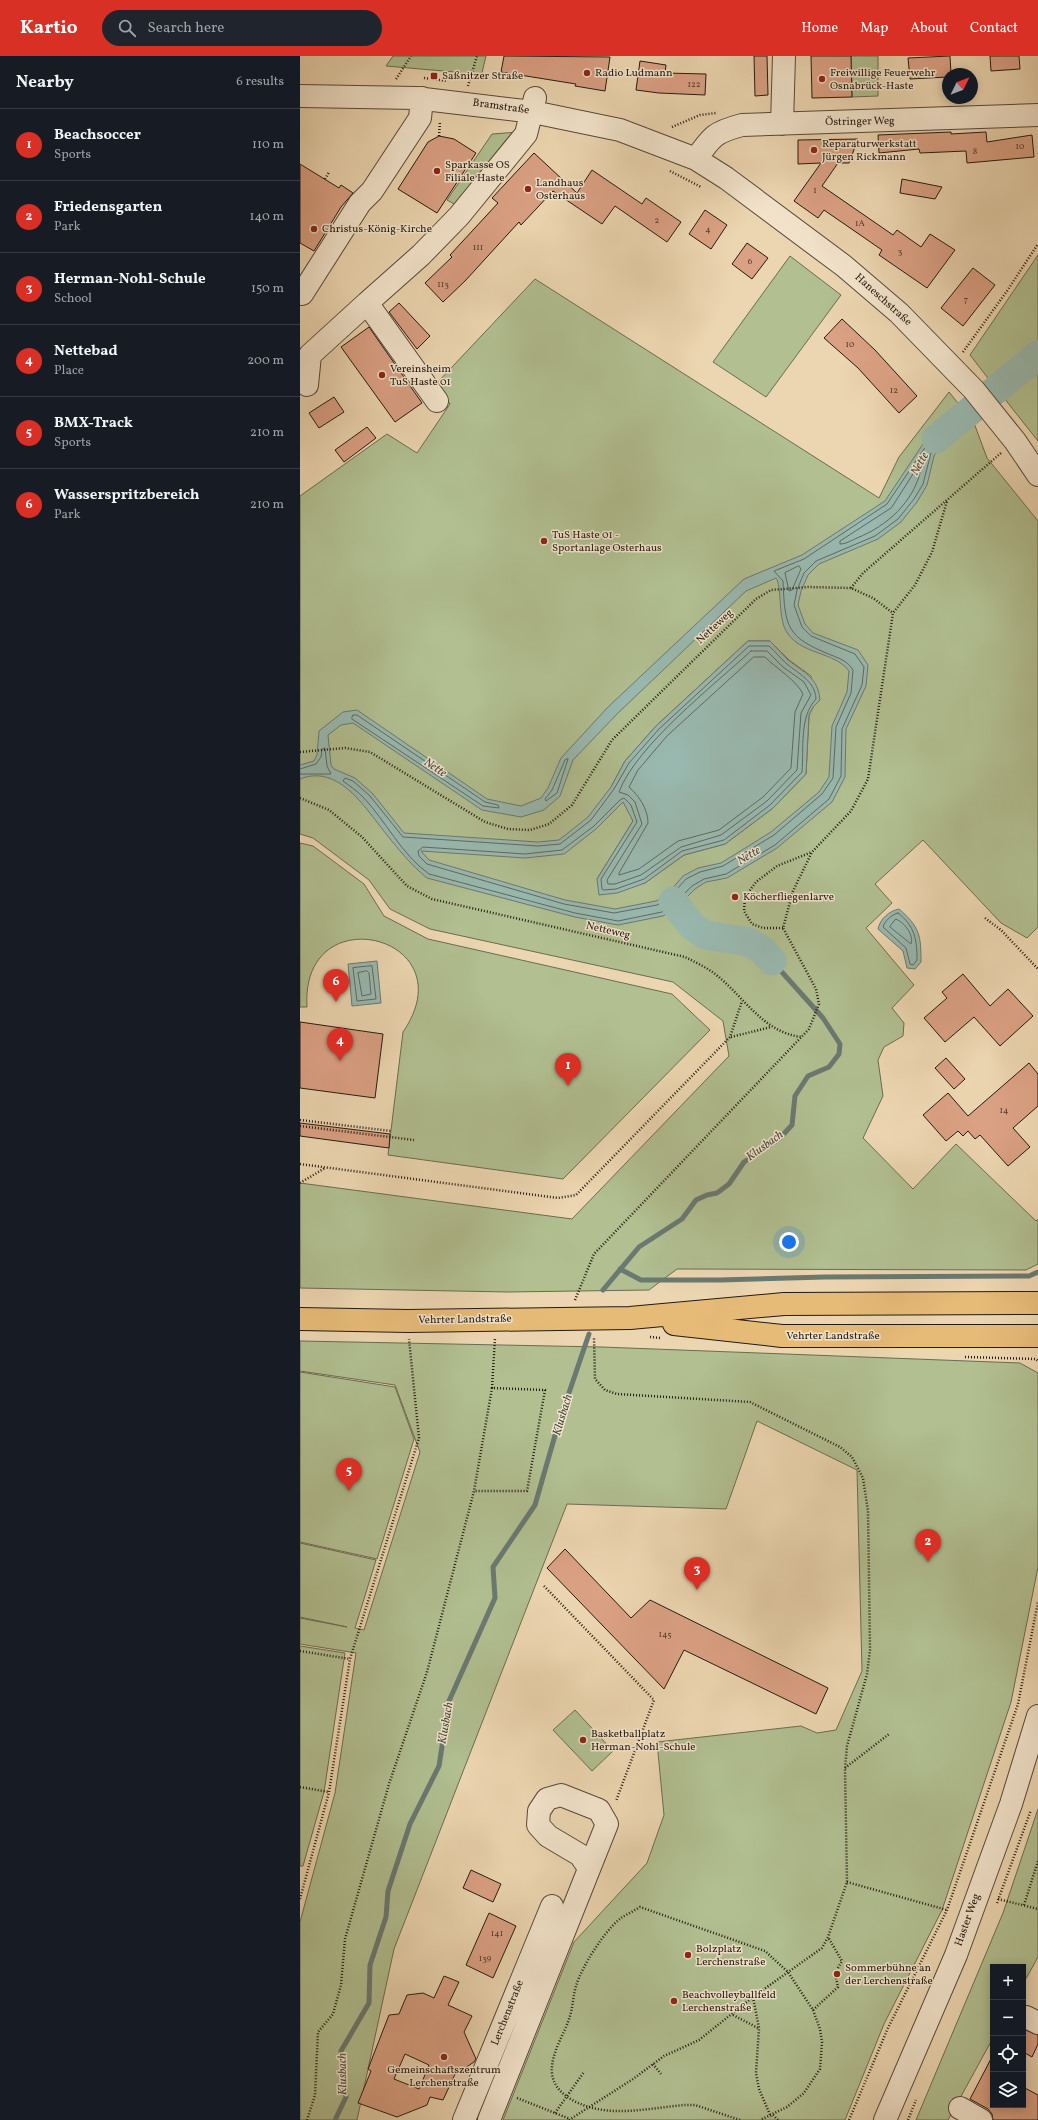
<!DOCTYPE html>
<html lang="en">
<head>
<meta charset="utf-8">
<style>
  :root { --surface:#171b24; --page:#20242c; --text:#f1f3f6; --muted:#9ea1a6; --line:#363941; --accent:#d93025 }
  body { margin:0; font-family:Vollkorn,serif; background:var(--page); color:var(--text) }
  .controls { position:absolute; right:12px; bottom:12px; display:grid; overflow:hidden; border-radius:0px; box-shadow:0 2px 10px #0003 }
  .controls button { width:36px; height:36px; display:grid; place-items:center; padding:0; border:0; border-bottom:1px solid var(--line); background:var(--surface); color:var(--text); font:20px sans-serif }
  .compass { position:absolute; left:642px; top:12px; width:36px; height:36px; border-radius:50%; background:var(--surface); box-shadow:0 2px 10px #0003; rotate:47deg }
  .you { position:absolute; left:489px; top:1186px; width:14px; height:14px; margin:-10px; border:3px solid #fff; border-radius:50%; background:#1a73e8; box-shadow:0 0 0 6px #1a73e833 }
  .badge { display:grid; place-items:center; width:26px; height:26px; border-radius:50%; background:var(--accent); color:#fff; font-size:13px; font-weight:700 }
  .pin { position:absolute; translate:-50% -33px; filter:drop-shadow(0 1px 2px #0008) }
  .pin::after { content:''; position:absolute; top:21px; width:14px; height:12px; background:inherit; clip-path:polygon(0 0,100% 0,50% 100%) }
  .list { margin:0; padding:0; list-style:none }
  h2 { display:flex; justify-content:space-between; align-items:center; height:52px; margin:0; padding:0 16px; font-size:17px }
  h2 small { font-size:13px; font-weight:400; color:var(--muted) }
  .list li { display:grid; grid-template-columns:26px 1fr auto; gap:12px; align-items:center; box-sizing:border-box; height:72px; padding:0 16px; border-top:1px solid var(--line) }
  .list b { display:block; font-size:15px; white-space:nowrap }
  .list p { margin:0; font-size:13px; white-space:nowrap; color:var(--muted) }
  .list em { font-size:13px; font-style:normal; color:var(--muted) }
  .icon { flex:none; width:22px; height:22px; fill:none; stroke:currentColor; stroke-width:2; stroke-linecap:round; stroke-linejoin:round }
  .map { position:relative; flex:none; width:738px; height:2064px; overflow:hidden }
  header { display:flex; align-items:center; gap:24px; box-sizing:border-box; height:56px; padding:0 20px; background:var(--accent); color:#fff }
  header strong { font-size:19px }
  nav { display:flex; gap:22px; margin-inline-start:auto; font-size:14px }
  .search { width:280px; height:36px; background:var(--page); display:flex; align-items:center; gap:10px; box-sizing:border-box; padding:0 14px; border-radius:22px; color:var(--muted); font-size:15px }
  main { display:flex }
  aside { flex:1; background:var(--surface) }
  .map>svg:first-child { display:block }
  .green { fill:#b1bf91; stroke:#6a6c52; fill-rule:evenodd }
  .water { fill:#99b9b0; stroke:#6a7971; fill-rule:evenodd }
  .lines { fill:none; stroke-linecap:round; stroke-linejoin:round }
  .shore { stroke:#5e6a61; stroke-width:1 }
  .stream { stroke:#6a7971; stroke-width:5 }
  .river { stroke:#99b9b0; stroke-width:29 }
  .building { fill:#dba184; stroke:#241a12; fill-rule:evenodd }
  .minor-casing { stroke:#56493a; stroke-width:24 }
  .major-casing { stroke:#241a12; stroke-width:24 }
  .path { stroke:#241a12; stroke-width:2.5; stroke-dasharray:1 2; stroke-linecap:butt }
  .minor { stroke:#f3e4cc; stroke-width:22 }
  .major { stroke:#e6bb78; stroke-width:22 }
  .poi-dot { fill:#8f2418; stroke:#f3e4cc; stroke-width:1.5 }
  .labels { text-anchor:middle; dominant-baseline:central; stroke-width:3; stroke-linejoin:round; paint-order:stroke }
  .number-label { font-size:9px; fill:#523c2e }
  .poi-label { font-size:11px; fill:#241a12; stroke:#f3e4cc; text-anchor:start }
  .street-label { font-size:11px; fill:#241a12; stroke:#f3e4cc }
  .water-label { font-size:12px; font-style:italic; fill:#474a41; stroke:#f3e4cc }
</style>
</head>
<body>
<header>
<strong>Kartio</strong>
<div class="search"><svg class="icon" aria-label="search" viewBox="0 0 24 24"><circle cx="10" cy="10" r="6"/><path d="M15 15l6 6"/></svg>Search here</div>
<nav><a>Home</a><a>Map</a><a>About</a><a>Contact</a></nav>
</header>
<main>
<aside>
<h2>Nearby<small>6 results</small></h2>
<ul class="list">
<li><span class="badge">1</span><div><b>Beachsoccer</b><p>Sports</p></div><em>110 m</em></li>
<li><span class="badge">2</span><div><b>Friedensgarten</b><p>Park</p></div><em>140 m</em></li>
<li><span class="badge">3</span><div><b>Herman-Nohl-Schule</b><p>School</p></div><em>150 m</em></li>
<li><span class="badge">4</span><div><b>Nettebad</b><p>Place</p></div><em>200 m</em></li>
<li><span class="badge">5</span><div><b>BMX-Track</b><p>Sports</p></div><em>210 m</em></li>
<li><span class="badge">6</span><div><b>Wasserspritzbereich</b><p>Park</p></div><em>210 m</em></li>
</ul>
</aside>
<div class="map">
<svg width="738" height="2064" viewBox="0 0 738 2064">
  <rect width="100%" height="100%" fill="#ecd6b1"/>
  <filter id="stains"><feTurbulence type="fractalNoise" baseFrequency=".005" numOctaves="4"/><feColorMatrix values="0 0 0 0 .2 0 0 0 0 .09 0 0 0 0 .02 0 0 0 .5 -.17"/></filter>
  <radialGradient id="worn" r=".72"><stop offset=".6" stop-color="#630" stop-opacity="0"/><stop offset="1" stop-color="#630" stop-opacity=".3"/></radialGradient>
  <!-- green -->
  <path class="green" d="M93,0H186L181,21L155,16L86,10Z
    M551,0H578V40L552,41Z
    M219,76L156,149L147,144L192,78Z
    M738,199V290L691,326L670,299Z
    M490,200L541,239L466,341L413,306Z
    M235,223L579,442L599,401L649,336L674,367L687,402L738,465V871L727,882L701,867L623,784L575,828L592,847L566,872L614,929L592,952L604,967L603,980L584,991L578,1004L583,1040L563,1082L613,1133L656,1088L736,1165L738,1163V1208L726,1214L377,1213L349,1234L208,1236L0,1232V1127L272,1163L429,1000L423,965L373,926L130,873L90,853L69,824L13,782L0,778V440L87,378L117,397L150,348L136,328ZM448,585H470L489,604L511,620L513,651L509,659L506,718L473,752L425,788L384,799L345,827L297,823L333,765L327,751L311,731L325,705L356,670Z
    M738,306V385L700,337Z
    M0,787L13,790L64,828L84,860L128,883L372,938L410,974L263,1123L88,1099L103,976C169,880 0,838 7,951H0Z
    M0,1285L302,1291L720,1307L738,1317V1511L711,1646L642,1854L584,1968L545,2064H203L274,1886L347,1807L364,1759L357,1686L501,1670L517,1677L536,1674L562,1615L557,1414L457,1365L426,1453L267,1448L94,1893L57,2064H0V1866L35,1737L56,1597L0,1588V1562L47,1571L0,1561V1487L76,1504L55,1572L64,1574L120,1396L95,1329L0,1315Z
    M0,1316L95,1331L114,1383L77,1503L0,1486Z
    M0,1590L45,1597L24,1736L3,1810H0Z
    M275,1654L313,1695L292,1715L253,1674Z
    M738,1753V1901L723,1928V1911H693V1982L648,2064H616L703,1857Z"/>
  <!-- water -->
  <path class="water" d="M738,290V306L700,337L691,326Z
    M662,351L671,363L641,390L634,400L627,429L617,446L601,466L578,483L519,508L508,519L501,535L498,549L505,568L513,577L558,594L568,609L566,630L546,673L545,721L532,746L477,792L427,822L406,826L395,833L375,853L363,860L318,869L275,861L127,822C112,810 99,794 87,779C67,755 40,707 0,723V709L14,705L17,699L19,675L43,656L57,654L187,743L221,750L241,742L248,732L261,702L308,651L444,523L502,499L585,445L623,388ZM476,522C482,530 478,561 486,575C500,599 534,595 549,615L547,636L532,670L529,721L519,736L471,776L421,807L398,812L383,820L366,840L356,845L315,853L265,844L129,804L121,795L225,802L264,798L296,773L323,746L333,765L297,823L299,839L317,837L345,827L384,799L425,788L473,752L506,718L509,659L513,651L520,644C518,621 504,617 488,604C482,598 476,591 470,585H448L356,670L325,705L311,731L288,761L259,784L238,786L104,777L73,738L55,722L34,713L31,709L28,679L41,669L53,667L182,754L221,761L244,754L260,740L273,704L317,658L446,535Z
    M599,853C620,871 621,880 621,906L615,913L607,912L603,895L578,873C580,863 589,855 599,853Z
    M77,905L81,947L52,950L48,908Z"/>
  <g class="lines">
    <!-- shore -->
    <path class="shore" d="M738,295L699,326L698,328L702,330L734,304L738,303
      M660,359H662L665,364L638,387L631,397L623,428L614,443L598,463L575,480L516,505L504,517L497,534L494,549L502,571L511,580L555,598L564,611L562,629L542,673L541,720L529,743L475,789L426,818L404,823L392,830L372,850L362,856L318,865L275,857L129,818C101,798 86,765 63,741C57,735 50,730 43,725L45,722L53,725L70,740L103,781L238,790L260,788L291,764L314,733L329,707L359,673L449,590H469C475,595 480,602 487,608C499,618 515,625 516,643C499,661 504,693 502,716L470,749L424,784L382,795L344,823L316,833L304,834L302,833L301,823L337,766L331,749L324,742L320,744L294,770L262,794L225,798L123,791L118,795L119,800L127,808L264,848L314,857L357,849L368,843L386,823L400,816L423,810L474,779L522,738L533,722L536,671L551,637L553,614C547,605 541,603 531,599C486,581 485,571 483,525L474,515L504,503L587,448L626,390Z
      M618,411L621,413C614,446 587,470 557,482C551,485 545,488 540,488V485L591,452Z
      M499,510L501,513L492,534L489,535L485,517Z
      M451,595H467L483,611L504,626L511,639L501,657L497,714L467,745L421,779L381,791L341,819L315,828H308L307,824L342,768L335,746L328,739L319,736C336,690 414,629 451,595Z
      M454,601H465C476,612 497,625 503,638L495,656L491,712L463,741L419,774L378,785L339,813L319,819V817L348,767C348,753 339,740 329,731L338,714L367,680Z
      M53,659H57L185,746L198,749L199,752L183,750L52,663Z
      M268,703L257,737L246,745L245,743L252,734L265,704Z
      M0,713L16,708L21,701L22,693L25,692L27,710L31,718H0
      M598,857C615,870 617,884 617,904L613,909L610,908L606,892L583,871C584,866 592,858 598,857Z
      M596,863C605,867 614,879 611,888L590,871Z
      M72,910L76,943L57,945L53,912Z
      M67,915L69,917L71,938L62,940L58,917Z"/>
    <!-- stream -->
    <path class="stream" d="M320,1213L341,1224H420L525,1221L729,1220L738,1216
      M303,1234L339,1191L382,1163L396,1144L407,1139L417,1137L429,1128L444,1106L480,1082L492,1069L495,1040L508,1020L529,1011L539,998L540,988L523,962L472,905
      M35,2064L46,2041L41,1995L69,1947L70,1909L86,1861L88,1835L110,1768L139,1710L149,1645L195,1542L193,1511L235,1449L258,1369L289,1278"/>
    <!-- river -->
    <path class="river" d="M636,383L738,299
      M373,845L391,869L405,879L449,886L462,894L472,905"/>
  </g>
  <!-- building -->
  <path class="building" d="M204,0L310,1L305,35L275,30L276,28L201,16Z
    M454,0H467L468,39L455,40Z
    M511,0H551L552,41L512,42Z
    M650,0L651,18H648V21L610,23L608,2Z
    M690,0H719L720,13L691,15Z
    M340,5L366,9L365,17L406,18L405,39L359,37L336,34Z
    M651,76V78L686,76L687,86L732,79L734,101L667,107L666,95L620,97L619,93L579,97L578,79Z
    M139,80L154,83L176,97L137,157L98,133L128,86Z
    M558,83L549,107H538L522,130L593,179L597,174L621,191L630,178L655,194L627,232L579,199L582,194L524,154L518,162L494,145L521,107L498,108V84Z
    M234,97L277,137L292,114L342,148L346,142L381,166L367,186L315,150L302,168L253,135L221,169L219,166L165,225L143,246L125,227L152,201L150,199L198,147L192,142Z
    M0,108L39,132L41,129L53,137L41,151L14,195L0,187Z
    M602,123L642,131L635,143L600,137Z
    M405,154L427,169L411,193L389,178Z
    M447,187L468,202L452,223L432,208Z
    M673,212L695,229L663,270L641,252Z
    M99,247L130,280L117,293L89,256Z
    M542,263L575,294L617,340L599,357L558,312L524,282Z
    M69,271L122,347L95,366L41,291Z
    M34,341L44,356L19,372L9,357Z
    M67,371L76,382L44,406L35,394Z
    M663,918L690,950L708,933L733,960L700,990L674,961L645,986L624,962L647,942L642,936Z
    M0,966L83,978L75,1042L0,1032Z
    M646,1002L665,1023L654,1033L635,1012Z
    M729,1007L738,1018V1050L713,1072L730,1091L708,1110L680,1079L675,1083L668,1075L663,1080L658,1075L646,1085L623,1059L648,1037L668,1060Z
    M0,1067L90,1078L89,1092L0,1080Z
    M265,1493L331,1562L350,1544L528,1632L516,1658L384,1594L364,1633L247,1512Z
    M171,1814L201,1828L193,1846L163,1832Z
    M189,1857L216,1870L193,1922L166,1909Z
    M144,1920L159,1926L148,1949L172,1960L164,1976L176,2003L174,2006L162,2014H157L143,2044L130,2041L127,2049L97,2061L58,2047L71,2015L68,2013L89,1959L99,1958L107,1939L123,1937L134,1942ZM105,1998L129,2009L119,2033L94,2023Z
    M723,1973L738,1979V1988L732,2001L723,1996Z
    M693,1999V2049H723V2031L738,2039V2064H693L692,2058L688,2053L670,2043Z"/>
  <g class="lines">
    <defs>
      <path id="minor" d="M0,40L116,42L233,56L320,74L396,103L426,122L544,210L599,257L674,334L715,385L738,419
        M482,68L484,0
        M396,103C412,80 415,76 442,69L738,59
        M0,237L2,238L60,147L72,135L120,62L122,42
        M7,329L10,299L67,247
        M137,345L67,247L121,199L159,160L226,78L235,42
        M726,1961L738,1967
        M660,2052L681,2064
        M164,2064L252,1850
        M189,2064L307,1768L299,1754L261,1739L247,1743L239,1755L238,1769L248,1780L280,1799L289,1812
        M585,2064L656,1899L711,1748L738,1660"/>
      <path id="major" d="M0,1263L108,1265L330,1262L484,1248L738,1247
        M374,1268L482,1280H738"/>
    </defs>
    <!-- minor casing -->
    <use href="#minor" class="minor-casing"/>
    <!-- major casing -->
    <use href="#major" class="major-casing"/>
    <!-- path -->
    <path class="path" d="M124,22L147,25
      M96,23L111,0
      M168,30L177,0
      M372,71L400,59L416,57
      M139,80L140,65
      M370,115L401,131
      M25,123L29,116
      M663,296L707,235L738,188
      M551,532L563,517L701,397
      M0,696L45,692L70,696L185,766L208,773L230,774L249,768L272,749L312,684L456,543L471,534L508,531L551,532L573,542L593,557
      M0,742L29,754L62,781L107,830L132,843L385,901C397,907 410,913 420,922C446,944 464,976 501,981
      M685,862L701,874L738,913
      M483,872H463L452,868L444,855L445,841L456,826L477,810L512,796
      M431,981L471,971
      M0,1064L91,1075
      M0,1070L114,1084
      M0,1108L258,1142L276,1139L430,981L442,945
      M0,1127L25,1112
      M275,1244L294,1198L509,973L519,948L516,933L483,872L493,835L512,796L551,755L568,723L593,557L615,529L632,496L647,445
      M350,1281L361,1282
      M665,1301L736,1303L738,1305
      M192,1332L195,1282
      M244,1530L354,1644L316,1745
      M0,1595L50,1603
      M545,1712L589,1678
      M0,1731L29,1736
      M547,1826L647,1854
      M0,1843L29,1736L50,1603L119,1382L109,1283
      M698,1843L738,1853
      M697,1847L731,1754
      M724,1849L738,1805
      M453,1941L459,1972L456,2017L459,2033L471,2061
      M513,1954L538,1931L535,1917L542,1905L528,1881
      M433,1959L458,1972
      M353,2008L361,2018
      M217,2042L270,2063
      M255,2057L284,2016
      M473,2059L478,2064
      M7,2064L15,2039L18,1976L33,1958L41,1929L45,1883L89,1728L127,1616L174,1435L192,1332L245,1334L227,1435H174
      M269,2064L333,2023L364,2000L399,1984L453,1941L522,1892L528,1881L547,1826L545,1713L547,1690L567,1618L570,1594L568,1455L563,1422L552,1401L540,1391L450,1346L317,1338L305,1334L295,1323L294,1281
      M440,2064L395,2049H385C347,2052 309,2063 274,2045C263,2039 254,2031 252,2018C250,1997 265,1978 270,1960C273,1950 273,1940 276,1930C282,1910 305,1874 321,1862C327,1858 334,1855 340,1851L465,1895L488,1916L513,1954L520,1973L522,1986L520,2013L504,2037L487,2051L460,2064
      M549,2064L588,1972L647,1854L718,1648L738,1546
      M608,2064L616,2044"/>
    <!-- minor -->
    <use href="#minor" class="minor"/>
    <!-- major -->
    <use href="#major" class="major"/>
  </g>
  <!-- markers -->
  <g class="poi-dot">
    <circle cx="287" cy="17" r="4"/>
    <rect x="130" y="16" width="8" height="8" rx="2"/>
    <circle cx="522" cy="23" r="4"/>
    <circle cx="514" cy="94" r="4"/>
    <circle cx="137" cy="115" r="4"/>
    <circle cx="228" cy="133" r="4"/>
    <circle cx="14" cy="173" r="4"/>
    <circle cx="82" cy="319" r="4"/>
    <circle cx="244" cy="485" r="4"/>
    <circle cx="435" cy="841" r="4"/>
    <circle cx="283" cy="1684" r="4"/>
    <circle cx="388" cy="1899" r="4"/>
    <circle cx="537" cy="1918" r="4"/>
    <circle cx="374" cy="1945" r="4"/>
    <circle cx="144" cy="2001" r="4"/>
  </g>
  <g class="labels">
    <!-- number labels -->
    <g class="number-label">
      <text x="394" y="28">122</text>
      <text x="720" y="90">10</text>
      <text x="675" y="95">8</text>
      <text x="515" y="134">1</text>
      <text x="357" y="164">2</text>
      <text x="560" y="167">1A</text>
      <text x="408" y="173">4</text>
      <text x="178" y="191">111</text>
      <text x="600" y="195">3</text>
      <text x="450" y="205">6</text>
      <text x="143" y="228">113</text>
      <text x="666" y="243">7</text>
      <text x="550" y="288">10</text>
      <text x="594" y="334">12</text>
      <text x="704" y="1054">14</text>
      <text x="365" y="1578">145</text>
      <text x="197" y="1877">141</text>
      <text x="185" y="1902">139</text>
    </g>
    <!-- poi labels -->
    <g class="poi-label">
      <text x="295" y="17">Radio Ludmann</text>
      <text x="530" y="17">Freiwillige Feuerwehr<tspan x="530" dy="13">Osnabrück-Haste</tspan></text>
      <text x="142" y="20">Saßnitzer Straße</text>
      <text x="522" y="88">Reparaturwerkstatt<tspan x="522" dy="13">Jürgen Rickmann</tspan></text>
      <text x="145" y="109">Sparkasse OS<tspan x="145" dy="13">Filiale Haste</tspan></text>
      <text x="236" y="127">Landhaus<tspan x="236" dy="13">Osterhaus</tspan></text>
      <text x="22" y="173">Christus-König-Kirche</text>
      <text x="90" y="313">Vereinsheim<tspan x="90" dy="13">TuS Haste 01</tspan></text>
      <text x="252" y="479">TuS Haste 01 -<tspan x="252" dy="13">Sportanlage Osterhaus</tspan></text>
      <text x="443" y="841">Köcherfliegenlarve</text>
      <text x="291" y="1678">Basketballplatz<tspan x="291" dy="13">Herman-Nohl-Schule</tspan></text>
      <text x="396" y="1893">Bolzplatz<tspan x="396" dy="13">Lerchenstraße</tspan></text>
      <text x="545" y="1912">Sommerbühne an<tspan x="545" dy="13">der Lerchenstraße</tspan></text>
      <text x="382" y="1939">Beachvolleyballfeld<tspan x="382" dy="13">Lerchenstraße</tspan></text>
      <text x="144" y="2014" text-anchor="middle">Gemeinschaftszentrum<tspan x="144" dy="13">Lerchenstraße</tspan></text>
    </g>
    <!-- street labels -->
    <g class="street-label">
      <text transform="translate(201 51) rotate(8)">Bramstraße</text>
      <text transform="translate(560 66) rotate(-1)">Östringer Weg</text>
      <text transform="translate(583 244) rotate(42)">Haneschstraße</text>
      <text transform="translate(415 571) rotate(-43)">Netteweg</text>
      <text transform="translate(308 875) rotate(13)">Netteweg</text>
      <text transform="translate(165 1264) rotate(-1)">Vehrter Landstraße</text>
      <text x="533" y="1280">Vehrter Landstraße</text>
      <text transform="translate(668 1864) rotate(-70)">Haster Weg</text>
      <text transform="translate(208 1957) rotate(-68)">Lerchenstraße</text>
    </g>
    <!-- water labels -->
    <g class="water-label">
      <text transform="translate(620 408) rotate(-61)">Nette</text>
      <text transform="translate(135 712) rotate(34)">Nette</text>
      <text transform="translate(449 800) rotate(-31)">Nette</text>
      <text transform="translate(465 1090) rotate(-36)">Klusbach</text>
      <text transform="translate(263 1359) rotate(-73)">Klusbach</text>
      <text transform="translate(146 1667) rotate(-80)">Klusbach</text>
      <text transform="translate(43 2018) rotate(-91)">Klusbach</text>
    </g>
  </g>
  <rect width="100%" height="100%" filter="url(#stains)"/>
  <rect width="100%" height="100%" fill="url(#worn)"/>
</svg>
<div class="controls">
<button>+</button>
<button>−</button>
<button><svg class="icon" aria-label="locate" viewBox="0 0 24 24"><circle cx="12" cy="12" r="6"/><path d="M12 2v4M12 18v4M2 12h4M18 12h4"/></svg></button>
<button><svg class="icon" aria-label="layers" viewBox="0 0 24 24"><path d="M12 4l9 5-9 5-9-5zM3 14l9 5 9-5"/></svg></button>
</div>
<svg class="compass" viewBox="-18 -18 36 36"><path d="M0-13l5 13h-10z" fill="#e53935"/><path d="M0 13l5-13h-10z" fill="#9ea1a6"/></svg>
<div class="you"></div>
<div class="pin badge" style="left:268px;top:1030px">1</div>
<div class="pin badge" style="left:628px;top:1506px">2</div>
<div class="pin badge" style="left:397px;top:1534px">3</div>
<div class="pin badge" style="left:40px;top:1005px">4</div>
<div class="pin badge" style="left:49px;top:1435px">5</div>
<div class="pin badge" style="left:36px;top:946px">6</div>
</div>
</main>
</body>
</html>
